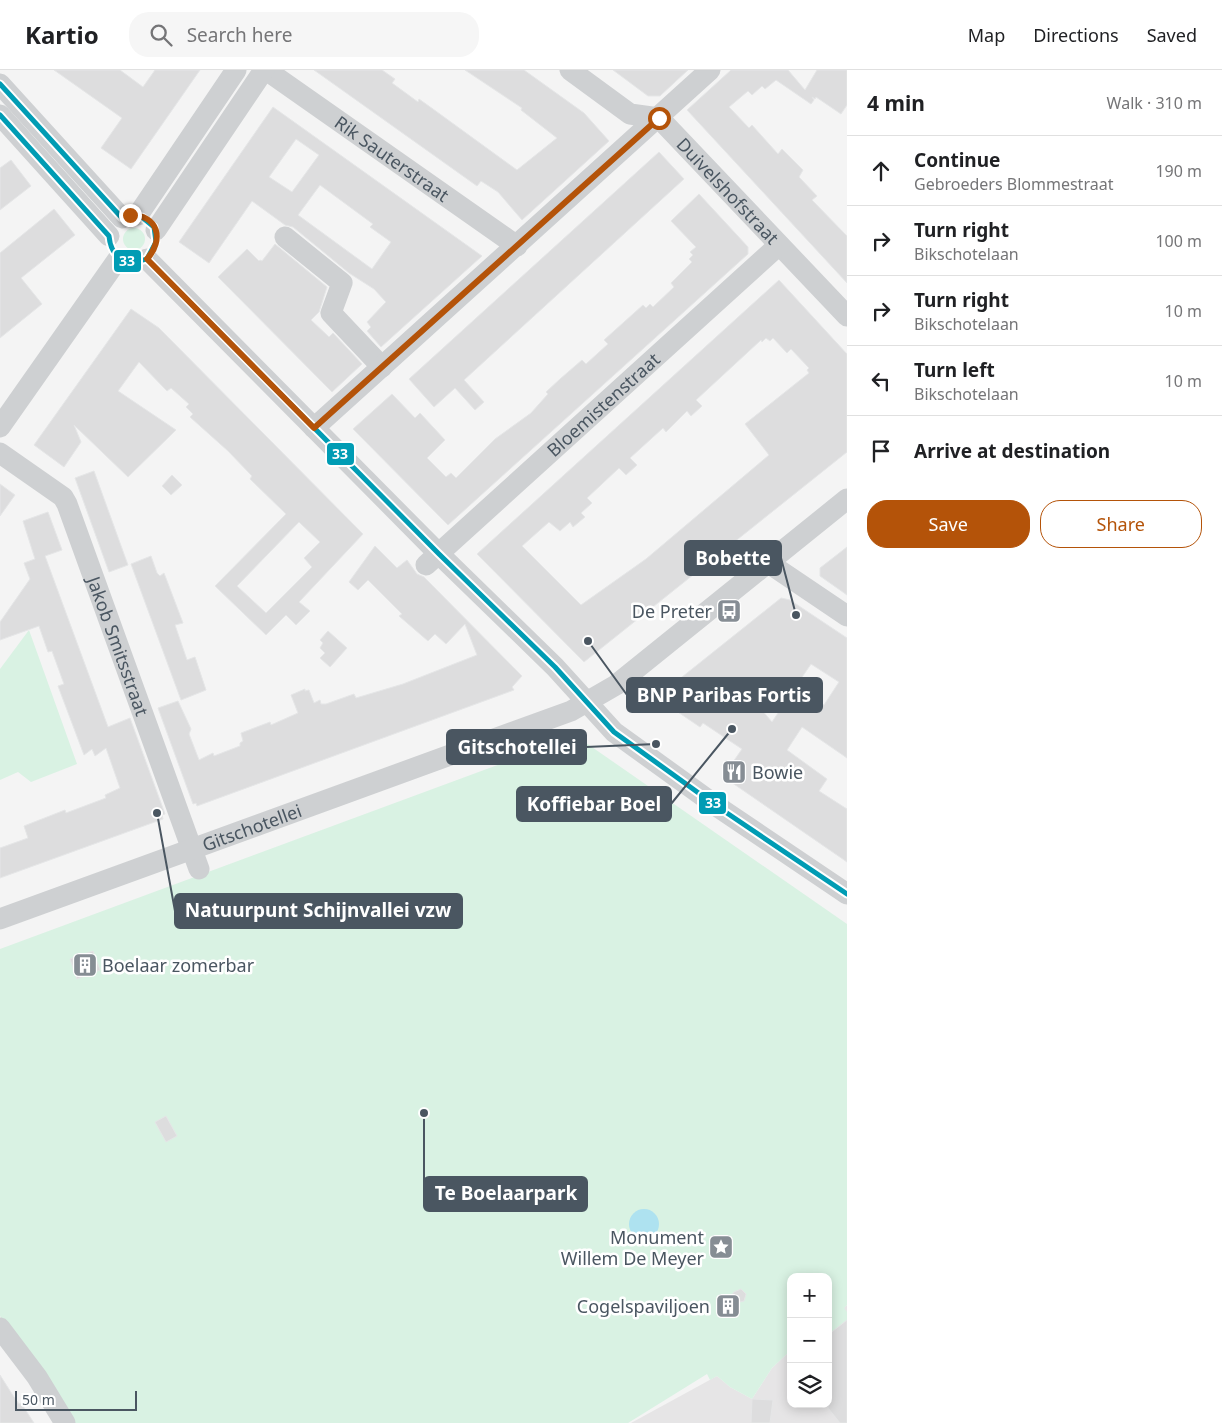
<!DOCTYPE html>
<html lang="en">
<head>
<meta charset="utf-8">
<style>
  :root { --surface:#fff; --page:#f6f6f6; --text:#202124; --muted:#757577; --line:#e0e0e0; --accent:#b45309 }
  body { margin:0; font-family:"Noto Sans",sans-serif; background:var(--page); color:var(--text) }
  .controls { position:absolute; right:15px; bottom:15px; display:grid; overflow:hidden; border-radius:10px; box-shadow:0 2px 12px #0003 }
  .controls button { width:45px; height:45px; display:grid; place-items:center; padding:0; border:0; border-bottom:1px solid var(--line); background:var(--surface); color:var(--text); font:25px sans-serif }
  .scale { position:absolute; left:15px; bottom:12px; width:122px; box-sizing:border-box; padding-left:5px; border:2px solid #4a5661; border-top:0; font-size:14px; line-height:18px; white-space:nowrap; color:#4a5661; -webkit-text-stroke:4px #fff; paint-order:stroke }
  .stop { position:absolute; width:15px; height:15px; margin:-11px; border:4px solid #b45309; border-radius:50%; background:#fff }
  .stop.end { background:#b45309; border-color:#fff; box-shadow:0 1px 5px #0008 }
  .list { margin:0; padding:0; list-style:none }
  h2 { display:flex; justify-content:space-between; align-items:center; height:65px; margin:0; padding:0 20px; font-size:21px }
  h2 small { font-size:16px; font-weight:400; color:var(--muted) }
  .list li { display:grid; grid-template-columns:32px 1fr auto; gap:15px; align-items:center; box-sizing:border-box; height:70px; padding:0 20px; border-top:1px solid var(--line) }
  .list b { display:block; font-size:19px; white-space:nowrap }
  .list p { margin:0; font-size:16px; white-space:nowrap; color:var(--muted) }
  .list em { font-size:16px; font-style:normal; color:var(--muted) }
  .actions { display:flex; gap:10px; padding:15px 20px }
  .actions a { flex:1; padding:11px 0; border:1px solid var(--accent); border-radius:20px; text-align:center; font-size:18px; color:var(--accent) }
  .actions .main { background:var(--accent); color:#fff }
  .icon { flex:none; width:28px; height:28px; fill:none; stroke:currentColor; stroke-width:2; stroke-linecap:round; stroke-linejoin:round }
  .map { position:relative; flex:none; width:847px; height:1353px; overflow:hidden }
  header { display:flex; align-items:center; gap:30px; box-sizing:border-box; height:70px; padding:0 25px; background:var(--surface); border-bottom:1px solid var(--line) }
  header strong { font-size:24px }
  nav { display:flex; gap:28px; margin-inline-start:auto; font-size:18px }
  .search { width:350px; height:45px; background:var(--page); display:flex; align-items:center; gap:12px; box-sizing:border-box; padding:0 18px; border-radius:20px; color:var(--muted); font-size:19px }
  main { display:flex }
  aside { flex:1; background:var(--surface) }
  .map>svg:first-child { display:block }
  .education { fill:#e6e5e6 }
  .green { fill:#d9f2e3 }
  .water { fill:#aee2f0 }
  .building { fill:#ddddde; stroke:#e5e6e7; fill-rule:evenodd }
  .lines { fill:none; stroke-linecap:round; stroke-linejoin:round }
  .minor { stroke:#ced0d2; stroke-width:21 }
  .bus-1-casing { stroke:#fff; stroke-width:9 }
  .bus-1 { stroke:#009cb4; stroke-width:5 }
  .route { stroke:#b45309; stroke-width:6 }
  .labels { text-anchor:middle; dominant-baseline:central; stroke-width:5; stroke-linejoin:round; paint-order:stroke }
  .street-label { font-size:18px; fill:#4a5661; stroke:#fff }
  .poi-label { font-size:18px; fill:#4a5661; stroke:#fff; text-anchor:end }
  .leader { fill:none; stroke:#4a5661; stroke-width:2 }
  .callout-dot { fill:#4a5661; stroke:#fff; stroke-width:2 }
  .callout { fill:#4a5661; stroke:#4a5661; stroke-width:2 }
  .callout-label { font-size:19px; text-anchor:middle; font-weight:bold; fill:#fff }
  .line-badge { stroke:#fff; stroke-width:2 }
  .badge-label { font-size:14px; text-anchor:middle; font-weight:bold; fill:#fff }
</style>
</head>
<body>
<header>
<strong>Kartio</strong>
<div class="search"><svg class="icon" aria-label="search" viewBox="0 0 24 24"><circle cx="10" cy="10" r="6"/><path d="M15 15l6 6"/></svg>Search here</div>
<nav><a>Map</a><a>Directions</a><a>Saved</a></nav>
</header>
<main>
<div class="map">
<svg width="847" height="1353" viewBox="0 0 847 1353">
  <rect width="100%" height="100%" fill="#f4f4f4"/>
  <!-- education -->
  <path class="education" d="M847,1235V1353H631L717,1306L730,1317L752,1329L772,1298L791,1280V1334H828V1250Z"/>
  <!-- green -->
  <path class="green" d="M123 169a11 11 0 1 1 22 0a11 11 0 1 1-22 0Z
    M29,560L77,694L31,712L18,702L0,710V599Z
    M576,666L847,854V1235L844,1238L847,1242V1250L828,1265V1207H791V1280L772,1298L752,1329L730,1317L717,1306L710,1310L707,1304L628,1353H73L0,1246V879Z"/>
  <!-- water -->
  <path class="water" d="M629 1154a15 15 0 1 1 30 0a15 15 0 1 1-30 0Z"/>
  <!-- building -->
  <path class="building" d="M54,0H120L143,17L155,0H200L131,99L101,78L122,48Z
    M314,0H382L395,9L392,13L418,32L419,29L433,39L517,100L557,68L521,40L522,38L465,0H524L584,43L609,71L522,150L498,122L481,111L477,116Z
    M613,0H688L660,26H648Z
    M731,0H788L805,20L817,0H847V35L841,44L816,27L815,29L812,27L814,30L811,34L776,10L765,19L762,16L752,25L748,21L729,37L749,58L752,55L778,84L782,79L803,100L799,107L817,126L812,130L847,166V213L687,40Z
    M273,37L482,186L381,277L367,261L371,257L367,252L386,232L374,219L349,203L293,157L285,155L252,131L209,193L179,172ZM296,69L319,85L292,122L269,107ZM320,115L373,154L370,157L391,172L372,199L298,145Z
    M659,82L684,109L464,310L484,332L475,340L455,318L434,337L409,309Z
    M11,90L31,116L0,140V98Z
    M699,124L748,177V184L448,455L353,359L392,324L415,348L420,343L445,370L427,388L446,407L451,403L456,408L495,369L531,343L548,324L546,322L560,309L582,290L586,294L608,274L604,270L643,235L646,238L650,234L653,237L674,217L671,213L692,192L689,189L693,185L690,182L696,177L671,151Z
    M54,139L75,165L21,208L42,234L0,268V183Z
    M275,174L327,217L319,242L311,250L329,267L333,263L362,294L332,322L218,207L247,179L259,191L260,190L262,191Z
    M779,210L847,284V382L584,592L477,484ZM766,268L770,271L773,268L787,283L791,279L809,298L807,300L809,303L745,354L769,385L646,489L581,535L522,476L549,452L560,461L570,452L573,457L585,447L581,443L592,433L587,428L619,398L626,405L637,395L630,388L663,358L666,362L687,341L691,346L702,336L696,330L761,270L762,272Z
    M131,239L159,258L363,464L299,532L310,541L296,555L286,545L266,565L215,516L286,444L250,409L252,406L228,381L190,347L193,344L186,337L189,334L171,318L167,321L139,292L118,321L176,360L128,407L74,355L81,372L64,397L34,375ZM299,452L320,472L304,488L312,497L266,543L237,516Z
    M94,401L128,495L109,502L75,408Z
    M172,405L182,415L171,425L162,416Z
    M0,414L15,425L0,446Z
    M48,442L62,480L45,486L108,657L130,648L165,744L162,745L163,749L0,808V778L28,768L24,756L65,740L66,743L106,728L105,725L120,718L106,678L95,686L92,679L84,685L58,616L64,614L52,581L48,582L39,556L0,570V552L30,509L24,493L35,489L23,451Z
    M375,476L397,498L407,490L417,504L424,507L522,606L512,617L514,620L197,736L196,733L193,734L158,638L178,631L191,659L189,664L199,690L213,683L214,686L240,676V673L243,671L241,663L270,652L271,655L298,643L291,625L305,619V621L309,620L314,633L320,630L321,634H326L354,624L356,628L403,614L477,585L465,554L446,574L435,564L428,571L399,546L402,544L368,510L358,520L349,512Z
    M847,477V525L820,506V498Z
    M151,486L157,503L160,506L164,503L183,553L175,555L187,590L195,587L206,620L181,630L131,494Z
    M781,528L790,530L847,568V688L802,657L787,680L827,709L819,721L847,739V792L728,710L726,702L742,679L703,653L700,657L669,636V619L672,615ZM811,594L839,612L824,635L796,616ZM771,608L788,628L772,652L750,626Z
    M328,561L347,578L330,597L320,588L325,583L320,578L323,573L320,570Z
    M93,881L100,900L77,909L70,889Z
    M166,1046L177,1066L166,1072L155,1052Z
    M741,1219L746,1224L744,1231L724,1236L734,1222Z
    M847,1250V1353H840L828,1338V1265Z
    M0,1305L14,1327L19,1334L21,1333L34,1353H0Z
    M752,1329L773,1330L770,1353H751Z"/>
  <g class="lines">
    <!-- minor -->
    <g class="minor">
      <path id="s1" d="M266,0L517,176"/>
      <path id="s2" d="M570,0L630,44L659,48L847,246"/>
      <path d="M0,14L122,148"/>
      <path d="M0,45L109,166"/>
      <path d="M138,145L236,0"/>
      <path d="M156,160L264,0"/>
      <path d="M285,167L342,213L331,243L382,297"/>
      <path d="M147,189L439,484L555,597L614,662L718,737L847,824"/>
      <path d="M0,357L118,189"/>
      <path d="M314,358L710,0"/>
      <path id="s3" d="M0,383L63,427L67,434L199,799"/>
      <path d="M767,492L847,546"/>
      <path id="s4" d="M426,495L779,175"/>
      <path id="s5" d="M0,849L571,641L616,615L847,429"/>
      <path d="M0,1258L37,1307L65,1353"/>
    </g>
    <defs>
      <path id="bus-1" d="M0,14L122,148L142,147L154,157L156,172L147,189C126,196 111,188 109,166L0,45
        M147,189L439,484L555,597L614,662L718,737L847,824"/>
    </defs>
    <!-- bus-1 casing -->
    <use href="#bus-1" class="bus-1-casing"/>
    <!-- bus-1 -->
    <use href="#bus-1" class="bus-1"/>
  </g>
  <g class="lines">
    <!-- route -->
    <path class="route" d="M130,145C159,145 164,170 147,189L314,358L659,48"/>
  </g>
  <!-- icons -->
  <defs>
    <symbol id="bus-square" viewBox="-11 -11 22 22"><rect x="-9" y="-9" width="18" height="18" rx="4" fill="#868d94" stroke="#fff"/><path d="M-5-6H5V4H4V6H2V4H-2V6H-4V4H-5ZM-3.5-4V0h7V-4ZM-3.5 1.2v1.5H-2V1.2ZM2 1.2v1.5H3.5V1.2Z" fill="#fff"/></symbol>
    <symbol id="restaurant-square" viewBox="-11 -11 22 22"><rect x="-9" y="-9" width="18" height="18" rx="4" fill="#868d94" stroke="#fff"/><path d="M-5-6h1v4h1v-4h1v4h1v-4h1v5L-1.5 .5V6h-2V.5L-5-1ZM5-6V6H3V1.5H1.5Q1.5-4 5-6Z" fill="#fff"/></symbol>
    <symbol id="building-square" viewBox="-11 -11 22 22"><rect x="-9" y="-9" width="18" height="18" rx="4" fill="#868d94" stroke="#fff"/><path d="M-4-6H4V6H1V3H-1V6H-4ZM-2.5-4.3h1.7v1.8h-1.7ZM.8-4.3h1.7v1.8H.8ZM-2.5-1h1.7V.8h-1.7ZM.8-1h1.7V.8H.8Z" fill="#fff"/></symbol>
    <symbol id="sight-square" viewBox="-11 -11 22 22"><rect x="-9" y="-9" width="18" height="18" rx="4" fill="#868d94" stroke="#fff"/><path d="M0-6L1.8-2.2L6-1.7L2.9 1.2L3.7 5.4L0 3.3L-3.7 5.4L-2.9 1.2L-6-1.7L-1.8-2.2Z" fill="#fff"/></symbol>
  </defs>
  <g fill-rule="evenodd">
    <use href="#bus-square" x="715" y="527" width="28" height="28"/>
    <use href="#restaurant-square" x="720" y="688" width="28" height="28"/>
    <use href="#building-square" x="71" y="881" width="28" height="28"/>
    <use href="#sight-square" x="707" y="1163" width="28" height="28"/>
    <use href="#building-square" x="714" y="1222" width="28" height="28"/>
  </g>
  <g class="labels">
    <!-- street labels -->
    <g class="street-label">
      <text stroke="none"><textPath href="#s1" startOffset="154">Rik Sauterstraat</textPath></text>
      <text stroke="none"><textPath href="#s2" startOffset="204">Duivelshofstraat</textPath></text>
      <text stroke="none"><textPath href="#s4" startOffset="239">Bloemistenstraat</textPath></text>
      <text stroke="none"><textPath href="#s3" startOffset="236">Jakob Smitsstraat</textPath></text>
      <text stroke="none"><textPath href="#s5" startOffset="268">Gitschotellei</textPath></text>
    </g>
    <!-- poi labels -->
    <g class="poi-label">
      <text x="712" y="541">De Preter</text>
      <text x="752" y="702" text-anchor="start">Bowie</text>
      <text x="102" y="895" text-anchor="start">Boelaar zomerbar</text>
      <text x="704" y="1167">Monument<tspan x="704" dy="21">Willem De Meyer</tspan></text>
      <text x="710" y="1236">Cogelspaviljoen</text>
    </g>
  </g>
  <!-- callouts -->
  <path class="leader" d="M796 545L781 488M588 571L627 625M656 674L586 677M732 659L671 734M157 743L175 841M424 1043L424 1124"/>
  <g class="callout-dot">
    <circle cx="796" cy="545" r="5"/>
    <circle cx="588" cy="571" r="5"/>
    <circle cx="656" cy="674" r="5"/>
    <circle cx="732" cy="659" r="5"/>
    <circle cx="157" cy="743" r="5"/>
    <circle cx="424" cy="1043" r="5"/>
  </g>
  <g class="callout">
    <rect x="685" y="471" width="96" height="34" rx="5"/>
    <rect x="627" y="608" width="195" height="34" rx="5"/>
    <rect x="447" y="660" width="139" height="34" rx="5"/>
    <rect x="517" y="717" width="154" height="34" rx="5"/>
    <rect x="175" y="824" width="287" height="34" rx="5"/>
    <rect x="424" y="1107" width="163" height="34" rx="5"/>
  </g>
  <g class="callout-label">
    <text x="733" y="495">Bobette</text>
    <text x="724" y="632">BNP Paribas Fortis</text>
    <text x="517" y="684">Gitschotellei</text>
    <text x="594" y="741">Koffiebar Boel</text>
    <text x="318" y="847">Natuurpunt Schijnvallei vzw</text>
    <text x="506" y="1130">Te Boelaarpark</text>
  </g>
  <g class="line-badge">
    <rect x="113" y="179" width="29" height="24" rx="5" fill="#009cb4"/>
    <rect x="326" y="372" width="29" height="24" rx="5" fill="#009cb4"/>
    <rect x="698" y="721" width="29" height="24" rx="5" fill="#009cb4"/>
  </g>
  <g class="badge-label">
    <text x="127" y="196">33</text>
    <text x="340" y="389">33</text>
    <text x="713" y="738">33</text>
  </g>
</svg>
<div class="controls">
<button>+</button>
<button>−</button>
<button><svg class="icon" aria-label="layers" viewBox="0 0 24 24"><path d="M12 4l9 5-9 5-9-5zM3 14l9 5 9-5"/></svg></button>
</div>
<div class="scale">50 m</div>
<div class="stop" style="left:659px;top:48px"></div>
<div class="stop end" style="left:130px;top:145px"></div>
</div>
<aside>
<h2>4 min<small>Walk · 310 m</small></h2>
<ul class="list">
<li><svg class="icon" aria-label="ahead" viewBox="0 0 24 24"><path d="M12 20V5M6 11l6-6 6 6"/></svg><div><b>Continue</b><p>Gebroeders Blommestraat</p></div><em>190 m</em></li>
<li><svg class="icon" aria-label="right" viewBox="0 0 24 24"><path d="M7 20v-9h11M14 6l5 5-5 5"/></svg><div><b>Turn right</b><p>Bikschotelaan</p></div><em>100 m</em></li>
<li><svg class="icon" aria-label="right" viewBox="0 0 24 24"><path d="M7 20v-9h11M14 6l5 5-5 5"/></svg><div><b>Turn right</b><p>Bikschotelaan</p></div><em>10 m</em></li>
<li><svg class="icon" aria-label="left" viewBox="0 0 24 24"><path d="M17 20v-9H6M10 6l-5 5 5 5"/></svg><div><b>Turn left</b><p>Bikschotelaan</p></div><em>10 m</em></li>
<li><svg class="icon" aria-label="arrive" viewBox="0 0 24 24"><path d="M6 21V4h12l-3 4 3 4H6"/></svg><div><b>Arrive at destination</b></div></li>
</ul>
<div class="actions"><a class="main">Save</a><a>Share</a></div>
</aside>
</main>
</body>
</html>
